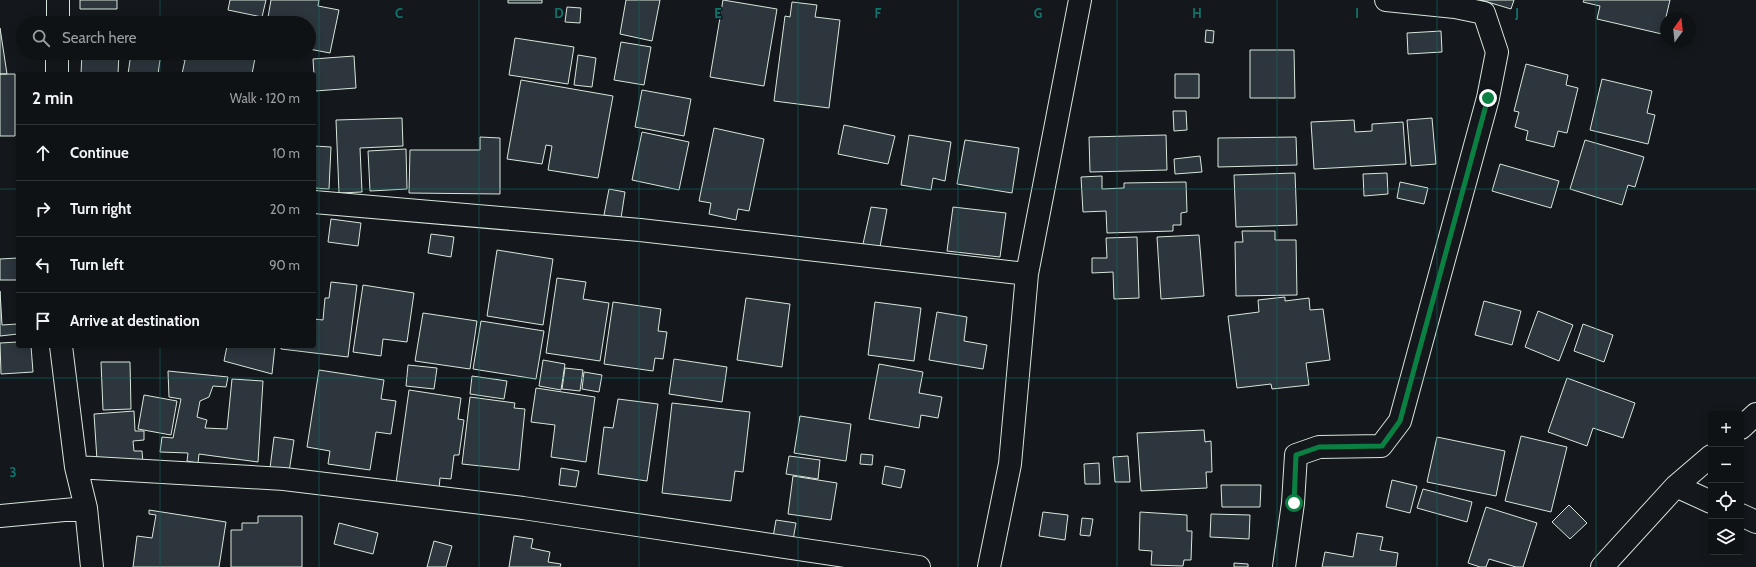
<!DOCTYPE html>
<html lang="en">
<head>
<meta charset="utf-8">
<style>
  :root { --surface:#0f1215; --page:#1d2022; --text:#f1f3f6; --muted:#9b9ea0; --line:#2f3234 }
  body { margin:0; font-family:Cabin,sans-serif; background:var(--page); color:var(--text) }
  .controls { position:absolute; right:12px; bottom:12px; display:grid; overflow:hidden; border-radius:4px; box-shadow:0 2px 10px #0003 }
  .controls button { width:36px; height:36px; display:grid; place-items:center; padding:0; border:0; border-bottom:1px solid var(--line); background:var(--surface); color:var(--text); font:20px sans-serif }
  .compass { position:absolute; left:1660px; top:12px; width:36px; height:36px; border-radius:50%; background:var(--surface); box-shadow:0 2px 10px #0003; rotate:15deg }
  .stop { position:absolute; width:12px; height:12px; margin:-9px; border:3px solid #0b8043; border-radius:50%; background:#fff }
  .stop.end { background:#0b8043; border-color:#fff; box-shadow:0 1px 4px #0008 }
  .list { margin:0; padding:0; list-style:none }
  h2 { display:flex; justify-content:space-between; align-items:center; height:52px; margin:0; padding:0 16px; font-size:17px }
  h2 small { font-size:13px; font-weight:400; color:var(--muted) }
  .list li { display:grid; grid-template-columns:26px 1fr auto; gap:12px; align-items:center; box-sizing:border-box; height:56px; padding:0 16px; border-top:1px solid var(--line) }
  .list b { display:block; font-size:15px; white-space:nowrap }
  .list em { font-size:13px; font-style:normal; color:var(--muted) }
  .icon { flex:none; width:22px; height:22px; fill:none; stroke:currentColor; stroke-width:2; stroke-linecap:round; stroke-linejoin:round }
  .map { position:relative; flex:none; width:1756px; height:567px; overflow:hidden }
  .search { position:absolute; background:var(--surface); box-shadow:0 2px 10px #0003; left:16px; top:16px; width:300px; height:44px; display:flex; align-items:center; gap:10px; box-sizing:border-box; padding:0 14px; border-radius:22px; color:var(--muted); font-size:15px }
  .panel { position:absolute; background:var(--surface); box-shadow:0 2px 10px #0003; left:16px; top:72px; width:300px; height:276px; border-radius:4px }
  .map>svg:first-child { display:block }
  .building { fill:#2c363c; stroke:#d8e6dc }
  .lines { fill:none; stroke-linecap:round; stroke-linejoin:round }
  .minor-casing { stroke:#d8e6dc; stroke-width:24 }
  .minor { stroke:#14181c; stroke-width:22 }
  .route { stroke:#0b8043; stroke-width:5 }
  .grid { fill:none; stroke:#0f766e; stroke-width:1; stroke-opacity:0.55 }
  .grid-label { font-size:13px; text-anchor:middle; font-weight:bold; fill:#0f766e; stroke:#14181c; stroke-width:3; stroke-linejoin:round; paint-order:stroke }
</style>
</head>
<body>
<div class="map">
<svg width="1756" height="567" viewBox="0 0 1756 567">
  <rect width="100%" height="100%" fill="#14181c"/>
  <!-- building -->
  <path class="building" d="M80,0H117V9H80Z
    M230,0H266L262,17L228,10Z
    M271,0H319L318,6L339,10L330,53L309,49V23H267Z
    M508,0H542V3H508Z
    M626,0H660L652,41L620,34Z
    M723,0L777,9L764,86L710,77Z
    M1481,0H1514L1511,9Z
    M1584,0H1670L1662,34L1597,19L1600,6L1583,2Z
    M792,2L817,5L815,17L840,20L829,108L774,101L785,16L790,17Z
    M567,7L581,8L580,23L565,22Z
    M236,17L261,23H235Z
    M0,28L7,74H0Z
    M1206,30L1214,31L1213,43L1205,42Z
    M1441,31L1442,52L1408,54L1407,33Z
    M515,38L574,47L568,84L509,75Z
    M621,42L651,47L644,85L614,80Z
    M1250,50H1294L1295,98H1250Z
    M82,53H119L118,74H81Z
    M131,53H161L158,74H128Z
    M173,53H256L252,74H182L185,60L172,58Z
    M578,55L596,58L592,87L574,85Z
    M354,56L356,88L315,91L313,59Z
    M1526,64L1568,75L1566,85L1578,88L1567,133L1558,131L1554,147L1526,140L1528,131L1515,127L1519,112L1514,111Z
    M0,74H15V136H0Z
    M1175,74H1199V98H1175Z
    M1602,79L1652,91L1647,113L1655,115L1648,144L1590,130Z
    M521,80L613,96L598,178L548,170L552,146L546,145L542,164L507,159Z
    M642,90L691,99L684,136L635,127Z
    M1173,111H1186L1187,130L1174,131Z
    M402,118L403,146L360,148L362,192L339,193L336,120Z
    M1432,118L1436,164L1411,166L1407,120Z
    M1354,120L1355,132L1372,131V124L1403,122L1406,164L1314,169L1311,122Z
    M844,125L895,136L888,164L838,154Z
    M714,128L764,139L749,211L738,209L736,220L709,214L711,203L699,201Z
    M642,132L689,142L679,190L632,180Z
    M909,135L951,142L945,181L933,178L931,190L901,185Z
    M1166,135L1167,170L1090,172L1089,137Z
    M480,137L500,138V194L409,193L410,150H480Z
    M1296,137L1297,165L1218,167V138Z
    M965,140L1019,148L1012,193L957,184Z
    M1585,140L1644,157L1635,187L1628,185L1622,205L1570,189Z
    M314,146L331,147L329,189L314,188Z
    M406,149L407,189L370,191L368,151Z
    M1200,156L1202,172L1175,174L1174,159Z
    M1500,164L1559,181L1551,208L1492,191Z
    M1295,173L1297,225L1236,227L1234,175Z
    M1387,173L1388,194L1364,196L1363,174Z
    M1102,176V189L1124,188V183L1186,182L1187,212L1181,213V225H1173V231L1107,233L1106,211L1083,212L1081,177Z
    M1400,182L1428,188L1424,204L1397,198Z
    M609,189L625,192L621,218L604,215Z
    M871,207L887,209L880,247L863,244Z
    M953,207L1006,213L1000,257L947,251Z
    M331,219L361,223L358,246L328,242Z
    M1242,231H1275V240H1296L1297,295L1236,296L1235,242H1243Z
    M431,234L454,237L451,257L428,253Z
    M1199,235L1204,296L1161,299L1157,237Z
    M1137,237L1139,298L1114,299L1113,272L1092,273V258H1107L1106,238Z
    M497,250L553,259L543,325L487,316Z
    M17,258L18,280H0V259Z
    M557,278L586,282L583,299L609,303L600,361L546,353Z
    M331,282L357,285L348,357L281,349V346H314V319L323,320L325,298H329Z
    M363,285L414,293L407,342L383,339L381,356L353,352Z
    M0,291L2,325L17,324L18,334L0,336Z
    M1285,297V301L1309,298L1310,310L1323,309L1330,360L1306,363L1309,385L1272,389L1271,384L1237,388L1228,316L1259,312L1258,300Z
    M746,298L790,304L782,367L737,360Z
    M1484,301L1521,311L1512,345L1475,335Z
    M613,302L661,309L658,331L667,332L663,359L655,358L653,371L604,364Z
    M875,302L921,308L914,361L868,355Z
    M1538,311L1573,325L1559,361L1525,347Z
    M937,312L967,317L964,341L987,345L983,369L929,360Z
    M423,313L477,321L470,369L415,361Z
    M481,321L544,331L536,379L473,369Z
    M1583,324L1613,335L1604,362L1574,351Z
    M18,342V346H31L33,372L1,374L0,343Z
    M227,346H275L272,374L224,361Z
    M674,359L727,367L722,402L669,394Z
    M543,360L565,364L561,390L539,386Z
    M101,362H130L131,409L103,410Z
    M879,364L923,372L919,393L942,397L938,418L921,415L919,428L869,419Z
    M408,365L437,368L434,389L406,386Z
    M565,368L583,370L580,391L562,389Z
    M319,370L384,380L381,399L396,401L391,434L376,432L370,470L328,464L330,451L307,447Z
    M168,371L228,377L226,387L213,386L209,397L200,401L197,417L207,420L205,428L227,429L232,379L263,381L258,462L199,454L198,463L187,461L188,453L160,452L162,437L173,438L181,399L169,397Z
    M584,372L602,375L599,392L582,389Z
    M472,376L507,381L504,399L470,394Z
    M1567,378L1635,403L1623,438L1593,428L1587,446L1548,432Z
    M536,388L595,397L586,462L551,457L555,425L531,422Z
    M409,390L461,398L458,419L464,420L459,455H454L451,479L440,478L439,489L396,483Z
    M144,395L177,401L171,435L138,429Z
    M470,397L515,403L514,408L525,409L519,470L462,464Z
    M618,399L658,404L647,481L598,474L604,427L613,428Z
    M672,403L750,412L743,472L735,471L731,501L662,493Z
    M134,411L135,431H144V440L133,441L134,451H142L143,464L97,460L94,414Z
    M800,416L851,424L846,461L794,453Z
    M1204,430L1205,442L1211,441L1212,472H1206L1207,488L1141,491L1137,433Z
    M1521,436L1567,447L1551,512L1505,501Z
    M274,437L294,440L289,472L270,468Z
    M1437,437L1505,451L1496,496L1427,482Z
    M861,454L873,455L872,465L860,464Z
    M789,456L820,460L818,479L786,474Z
    M1128,456L1130,482H1115L1113,457Z
    M1099,463L1100,484H1085L1084,464Z
    M885,466L905,470L901,488L882,484Z
    M561,468L579,471L576,487L559,485Z
    M793,476L837,483L831,520L788,514Z
    M1392,480L1417,486L1410,513L1386,507Z
    M1221,485H1261L1260,507H1222Z
    M1423,489L1472,502L1467,522L1417,508Z
    M1569,505L1587,523L1570,539L1552,522Z
    M1486,507L1537,523L1523,567H1516L1489,559L1486,567H1480L1468,563Z
    M149,510L226,522L219,567H133L137,536L152,538L156,515L149,514Z
    M1043,512L1068,515L1065,540L1039,536Z
    M1140,512L1187,515V531H1192L1191,560H1184L1183,566L1151,565L1152,551L1139,550Z
    M1211,514L1250,515L1249,539L1210,537Z
    M258,516H302V567H231V530H242V523H258Z
    M1082,518L1093,519L1090,536L1080,535Z
    M776,520L796,523L793,540L773,537Z
    M339,523L378,533L373,554L334,544Z
    M1357,533L1383,537L1380,550L1398,553L1396,567H1322L1325,552L1353,557Z
    M514,536L533,539L531,548L550,552L548,562L561,564L560,567H509Z
    M434,541L452,546L446,567H427Z
    M1234,563L1248,564V567H1234Z"/>
  <g class="lines">
    <defs>
      <path id="minor" d="M58,23V0
        M57,74V53
        M314,202L640,230L1027,274
        M61,346L76,467L86,508L92,567
        M1741,428L1756,414
        M76,467L284,479L523,508L919,567
        M1676,486L1711,502
        M1741,515L1756,522
        M0,516L86,508
        M989,567L1010,464L1027,274L1080,0
        M1284,567L1293,503L1296,455L1319,447L1381,446L1400,421L1488,98L1497,52L1484,13L1455,7L1386,0
        M1602,567L1676,486L1711,456"/>
    </defs>
    <!-- minor casing -->
    <use href="#minor" class="minor-casing"/>
    <!-- minor -->
    <use href="#minor" class="minor"/>
  </g>
  <g class="lines">
    <!-- route -->
    <path class="route" d="M1294,503L1296,455L1319,447L1382,446L1400,421L1488,98"/>
  </g>
  <!-- grid -->
  <path class="grid" d="M160,0V23M319,0V567M479,0V567M639,0V567M798,0V567M958,0V567M1117,0V567M1277,0V567M1437,0V567M1596,0V567M160,53V74M0,189H18M314,189H1756M160,346V567M0,378H1756"/>
  <g class="grid-label">
    <text x="399" y="18">C</text>
    <text x="559" y="18">D</text>
    <text x="718" y="18">E</text>
    <text x="878" y="18">F</text>
    <text x="1038" y="18">G</text>
    <text x="1197" y="18">H</text>
    <text x="1357" y="18">I</text>
    <text x="1517" y="18">J</text>
    <text x="13" y="477">3</text>
  </g>
</svg>
<div class="controls">
<button>+</button>
<button>−</button>
<button><svg class="icon" aria-label="locate" viewBox="0 0 24 24"><circle cx="12" cy="12" r="6"/><path d="M12 2v4M12 18v4M2 12h4M18 12h4"/></svg></button>
<button><svg class="icon" aria-label="layers" viewBox="0 0 24 24"><path d="M12 4l9 5-9 5-9-5zM3 14l9 5 9-5"/></svg></button>
</div>
<svg class="compass" viewBox="-18 -18 36 36"><path d="M0-13l5 13h-10z" fill="#e53935"/><path d="M0 13l5-13h-10z" fill="#9b9ea0"/></svg>
<div class="stop" style="left:1294px;top:503px"></div>
<div class="stop end" style="left:1488px;top:98px"></div>
<div class="search"><svg class="icon" aria-label="search" viewBox="0 0 24 24"><circle cx="10" cy="10" r="6"/><path d="M15 15l6 6"/></svg>Search here</div>
<section class="panel">
<h2>2 min<small>Walk · 120 m</small></h2>
<ul class="list">
<li><svg class="icon" aria-label="ahead" viewBox="0 0 24 24"><path d="M12 20V5M6 11l6-6 6 6"/></svg><div><b>Continue</b></div><em>10 m</em></li>
<li><svg class="icon" aria-label="right" viewBox="0 0 24 24"><path d="M7 20v-9h11M14 6l5 5-5 5"/></svg><div><b>Turn right</b></div><em>20 m</em></li>
<li><svg class="icon" aria-label="left" viewBox="0 0 24 24"><path d="M17 20v-9H6M10 6l-5 5 5 5"/></svg><div><b>Turn left</b></div><em>90 m</em></li>
<li><svg class="icon" aria-label="arrive" viewBox="0 0 24 24"><path d="M6 21V4h12l-3 4 3 4H6"/></svg><div><b>Arrive at destination</b></div></li>
</ul>
</section>
</div>
</body>
</html>
